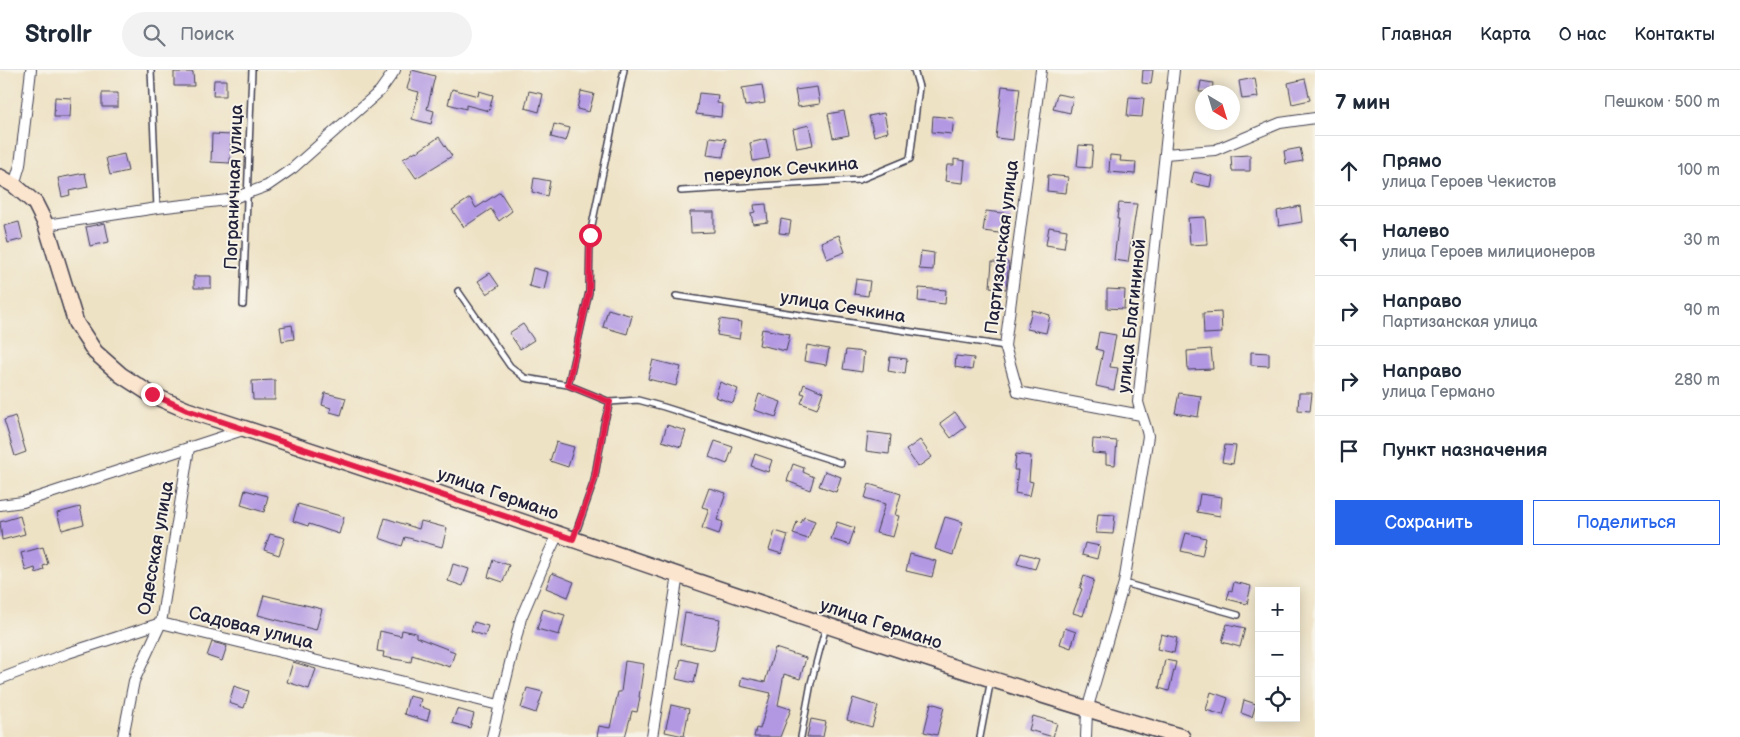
<!DOCTYPE html>
<html lang="ru">
<head>
<meta charset="utf-8">
<style>
  :root { --surface:#fff; --page:#f2f2f3; --text:#1f2937; --muted:#747a83; --line:#e0e1e3; --accent:#2563eb }
  body { margin:0; font-family:"Balsamiq Sans",sans-serif; background:var(--page); color:var(--text) }
  .controls { position:absolute; right:15px; bottom:15px; display:grid; overflow:hidden; border-radius:0px; box-shadow:0 2px 12px #0003 }
  .controls button { width:45px; height:45px; display:grid; place-items:center; padding:0; border:0; border-bottom:1px solid var(--line); background:var(--surface); color:var(--text); font:25px sans-serif }
  .compass { position:absolute; left:1195px; top:15px; width:45px; height:45px; border-radius:50%; background:var(--surface); box-shadow:0 2px 12px #0003; rotate:142deg }
  .stop { position:absolute; width:15px; height:15px; margin:-11px; border:4px solid #e11d48; border-radius:50%; background:#fff }
  .stop.end { background:#e11d48; border-color:#fff; box-shadow:0 1px 5px #0008 }
  .list { margin:0; padding:0; list-style:none }
  h2 { display:flex; justify-content:space-between; align-items:center; height:65px; margin:0; padding:0 20px; font-size:21px }
  h2 small { font-size:16px; font-weight:400; color:var(--muted) }
  .list li { display:grid; grid-template-columns:32px 1fr auto; gap:15px; align-items:center; box-sizing:border-box; height:70px; padding:0 20px; border-top:1px solid var(--line) }
  .list b { display:block; font-size:19px; white-space:nowrap }
  .list p { margin:0; font-size:16px; white-space:nowrap; color:var(--muted) }
  .list em { font-size:16px; font-style:normal; color:var(--muted) }
  .actions { display:flex; gap:10px; padding:15px 20px }
  .actions a { flex:1; padding:11px 0; border:1px solid var(--accent); border-radius:0px; text-align:center; font-size:18px; color:var(--accent) }
  .actions .main { background:var(--accent); color:#fff }
  .icon { flex:none; width:28px; height:28px; fill:none; stroke:currentColor; stroke-width:2; stroke-linecap:round; stroke-linejoin:round }
  .map { position:relative; flex:none; width:1315px; height:667px; overflow:hidden }
  header { display:flex; align-items:center; gap:30px; box-sizing:border-box; height:70px; padding:0 25px; background:var(--surface); border-bottom:1px solid var(--line) }
  header strong { font-size:24px }
  nav { display:flex; gap:28px; margin-inline-start:auto; font-size:18px }
  .search { width:350px; height:45px; background:var(--page); display:flex; align-items:center; gap:12px; box-sizing:border-box; padding:0 18px; border-radius:28px; color:var(--muted); font-size:19px }
  main { display:flex }
  aside { flex:1; background:var(--surface) }
  .map>svg:first-child { display:block }
  .building { fill:#b298e3 }
  .lines { fill:none; stroke-linecap:round; stroke-linejoin:round }
  .lane-casing { stroke:#413f50; stroke-width:8 }
  .street-casing { stroke:#413f50; stroke-width:12 }
  .secondary-casing { stroke:#413f50; stroke-width:18 }
  .lane { stroke:#fff; stroke-width:5 }
  .street { stroke:#fff; stroke-width:10 }
  .secondary { stroke:#fce5cf; stroke-width:15 }
  .route { stroke:#e11d48; stroke-width:6 }
  .labels { text-anchor:middle; dominant-baseline:central; stroke-width:4; stroke-linejoin:round; paint-order:stroke }
  .street-label { font-size:18px; fill:#22223b; stroke:#f7f3e8 }
</style>
</head>
<body>
<header>
<strong>Strollr</strong>
<div class="search"><svg class="icon" aria-label="search" viewBox="0 0 24 24"><circle cx="10" cy="10" r="6"/><path d="M15 15l6 6"/></svg>Поиск</div>
<nav><a>Главная</a><a>Карта</a><a>О нас</a><a>Контакты</a></nav>
</header>
<main>
<div class="map">
<svg width="1315" height="667" viewBox="0 0 1315 667">
  <rect width="100%" height="100%" fill="#f7f3e8"/>
  <filter id="ink" filterUnits="userSpaceOnUse"><feTurbulence type="fractalNoise" baseFrequency=".02" numOctaves="2"/><feDisplacementMap in="SourceGraphic" scale="10" xChannelSelector="R" yChannelSelector="G"/><feConvolveMatrix kernelMatrix="1 2 1 2 8 2 1 2 1" color-interpolation-filters="sRGB"/></filter>
  <filter id="wash" filterUnits="userSpaceOnUse"><feTurbulence type="fractalNoise" baseFrequency=".0096" numOctaves="4" result="noise"/><feDisplacementMap in="SourceGraphic" scale="20" xChannelSelector="R" yChannelSelector="G"/><feGaussianBlur stdDeviation="1.12" result="paint"/><feColorMatrix in="noise" values="0 0 0 0 0 0 0 0 0 0 0 0 0 0 0 0 0 1.4 0 .05"/><feComposite in="paint" operator="in"/></filter>
  <g filter="url(#wash)">
    <rect width="100%" height="100%" fill="#eee2c5"/>
    <g id="blocks">
      <!-- building -->
      <path class="building" d="M412,0L435,6L427,39L434,41L431,54L412,49L419,22L407,19Z
        M1143,0H1153L1151,14L1142,13Z
        M174,2H193L194,16H174Z
        M1255,8L1258,27L1242,29L1239,11Z
        M1305,9L1310,30L1292,34L1288,13Z
        M214,10H226V26H213Z
        M1201,11L1213,13L1212,22H1199Z
        M762,15L765,33L745,36L742,18Z
        M1002,16L1020,18L1017,42H1016L1013,70L996,68Z
        M817,17L820,34L798,37L795,20Z
        M452,19L478,26L479,21L493,25L489,41L466,35V39L448,34Z
        M529,21L543,24L539,42L525,38Z
        M581,21L594,24L589,42L577,39Z
        M102,23H118V37H102Z
        M699,23L718,25L717,33L722,34L721,47L696,44Z
        M1057,24L1073,27L1070,43L1053,39Z
        M55,27L71,28L70,47H54Z
        M1129,27L1144,28L1142,47L1127,46Z
        M844,41L849,65L833,68L828,44Z
        M884,43L888,62L874,66L869,46Z
        M933,46L954,48L952,64L932,62Z
        M554,54L570,58L566,71L551,67Z
        M809,55L813,75L797,78L793,59Z
        M212,64L231,65L230,93L211,92Z
        M439,67L452,86L416,108L403,89L416,81L417,82Z
        M710,67L726,69L723,87L707,85Z
        M766,69L770,88L753,91L750,73Z
        M1079,75L1093,76L1091,98L1077,97Z
        M1300,78L1303,91L1286,94L1284,81Z
        M124,84L128,101L110,105L106,88Z
        M1110,85L1121,86L1120,91L1136,92L1135,104L1109,102Z
        M1250,85V101H1232L1231,86Z
        M954,89L965,91L963,113L945,111L947,95H954Z
        M1194,102L1212,106L1210,117L1191,113Z
        M85,103L88,117L69,121L70,125L62,127L58,108Z
        M1048,105L1068,107L1066,123L1047,121Z
        M534,108L550,111L547,126L532,122Z
        M500,122L512,141L499,151L491,139L464,157L452,140L470,128L476,138Z
        M1119,133L1137,134L1128,192L1114,190L1119,149H1117Z
        M766,134L768,152L753,154L751,143L755,142L754,135Z
        M1300,136L1302,152L1279,156L1277,141Z
        M986,141L1010,144L1007,164L983,161Z
        M690,142H714V162L691,163Z
        M1205,147L1207,174L1190,175L1188,148Z
        M781,149L791,151L789,164L779,163Z
        M19,152L23,169L8,173L4,156Z
        M105,153L109,172L90,176L86,157Z
        M1049,157L1067,160L1064,178L1046,175Z
        M839,165L845,182L827,189L821,172Z
        M921,181L934,183L933,200L919,199Z
        M992,192L1009,193L1006,219L990,217Z
        M533,198L548,202L544,220L529,216Z
        M490,203L499,216L487,224L478,211Z
        M194,206H211V218H194Z
        M856,209L870,211L868,226L854,224Z
        M919,218L946,220L945,234L918,231Z
        M1107,219L1125,220L1124,239L1107,238Z
        M608,239L632,246L627,264L603,257Z
        M1032,240L1050,245L1046,263L1027,259Z
        M1221,242L1222,263L1204,264L1203,243Z
        M720,249L742,252L739,269L717,265Z
        M523,254L534,270L520,279L509,263Z
        M292,255L294,269L282,271L280,257Z
        M762,259L790,264L786,281L759,275Z
        M1099,262L1116,265L1110,297L1118,298L1114,320L1096,316L1103,281L1096,279Z
        M807,275L829,279L826,295L804,291Z
        M1211,279L1213,299L1188,300L1187,281Z
        M846,280L864,282L862,302L843,299Z
        M1251,282L1269,283V296L1251,295Z
        M956,286L974,288L972,300L955,297Z
        M890,287L907,289L905,304L888,301Z
        M653,290L681,297L676,316L648,309Z
        M275,310V330H253L252,311Z
        M720,312L738,319L733,333L715,327Z
        M804,314L823,322L817,339L801,333L805,324L801,323Z
        M325,323L346,328L341,345L330,342L331,338L322,335Z
        M1179,323L1201,326L1198,347L1175,343Z
        M1299,323H1312L1310,341L1298,340Z
        M759,324L781,332L776,347L754,340Z
        M955,342L966,357L951,368L940,353Z
        M15,346L26,382L15,386L4,350Z
        M667,355L686,361L681,377L662,371Z
        M868,362L891,365L889,384L866,381Z
        M1093,369L1117,371L1115,395L1106,394V384L1092,383Z
        M920,370L932,387L918,397L906,380Z
        M715,371L733,377L727,394L709,387Z
        M556,372L574,377L568,397L550,391Z
        M1225,375L1236,376L1233,394L1222,392Z
        M755,384L772,390L768,402L751,396Z
        M1016,384L1031,386L1029,411L1033,412L1030,426L1015,423L1018,400H1014Z
        M793,394L804,398L803,402L814,407L810,420L787,411Z
        M825,401L841,407L836,422L819,416Z
        M869,414L901,424L895,445L899,446L893,467L876,463L885,434L865,428Z
        M709,418L726,423L717,450L723,452L719,464L702,458L709,439L702,437Z
        M245,420L268,426L264,442L241,435Z
        M1200,424L1222,427L1220,446L1197,442Z
        M298,434L344,447L339,464L309,454L308,456L293,451Z
        M80,437L84,454L62,460L57,443Z
        M1098,444L1115,445L1113,464L1096,463Z
        M20,446L25,464L2,470L0,452Z
        M804,447L815,451L808,469L793,464L797,452L801,453Z
        M945,447L963,452L953,485L935,479Z
        M385,448L419,459L421,451L447,458L442,477L405,467L402,476L379,468Z
        M837,452L855,458L849,475L831,469Z
        M775,461L788,465L782,484L769,480Z
        M1186,463L1206,468L1202,486L1181,481Z
        M270,464L285,468L279,485L264,480Z
        M1085,473L1100,476L1097,489L1082,485Z
        M43,477L48,494L43,496L44,500L36,503L35,498L26,501L21,483Z
        M1021,483L1039,488L1035,499L1017,494Z
        M910,484L936,491L932,507L906,501Z
        M493,490L509,495L503,512L488,507Z
        M453,494L469,499L463,516L448,511Z
        M552,503L574,512L568,527L546,518Z
        M1084,506L1094,510L1083,546L1073,543L1082,519L1080,518Z
        M1234,512L1251,516L1247,534L1227,529L1230,520L1232,521Z
        M264,525L322,539L316,560L258,545Z
        M543,539L565,545L559,565L537,559Z
        M685,543L720,549L714,580L680,574Z
        M474,552L488,556L485,566L471,561Z
        M1227,554L1245,558L1240,577L1222,572Z
        M1065,558L1076,562L1071,578L1060,574Z
        M402,560L416,563V567L455,582L450,597L412,585L411,592L383,587L384,582L377,581L380,561L401,566Z
        M1161,564L1177,568L1174,583L1157,579Z
        M212,572L227,576L222,591L207,586Z
        M775,578L806,588L800,609L784,604L778,635L791,639L780,667H754L756,658L760,659L771,623L740,616L742,607L765,612Z
        M681,589L698,593L694,613L676,609Z
        M1165,590L1176,592L1169,621L1159,618Z
        M625,591L644,594L639,627H640L637,642L632,641L625,667H597L599,656L610,658L618,622H621Z
        M293,592L316,599L309,619L287,612Z
        M234,616L249,621L244,638L229,633Z
        M527,618L543,622L536,643L521,638Z
        M1211,622L1228,628L1223,645L1206,640Z
        M409,626L421,629L419,636L430,640L427,651L404,644Z
        M853,628L878,636L872,657L847,650Z
        M1244,630L1256,634L1252,647L1241,643Z
        M931,633L944,637L937,665L924,662Z
        M671,635L689,639L684,666L665,662Z
        M457,639L474,644L470,658L452,653Z
        M1033,646L1057,653L1053,667L1029,660Z
        M811,649L826,652L823,667H807Z"/>
    </g>
  </g>
  <g filter="url(#ink)">
    <use href="#blocks" fill-opacity="0" stroke="#413f50" stroke-width="1"/>
    <g class="lines">
      <defs>
        <path id="lane" d="M151,0L157,138
          M681,121L859,110L910,89L919,17L914,0
          M458,221L510,296L525,308L568,315L610,332
          M676,226L1005,276
          M243,235L252,0
          M568,315L589,222L590,165L624,0
          M574,468L594,411L604,354L610,332L638,330L664,337L841,393
          M1124,513L1238,545
          M801,667L811,613L826,556
          M980,667L991,609"/>
        <path id="street" d="M1041,0L1005,276L1018,322L1141,345
          M1165,84L1215,80L1280,53L1315,48
          M14,115L20,95L31,0
          M46,155L157,138L228,130L267,116L293,98L380,21L395,0
          M0,435L23,432L246,359
          M0,609L68,583L161,553L499,635
          M123,667L134,611L161,553L189,378
          M492,667L521,548L547,487L558,464
          M652,667L678,505
          M1086,667L1087,640L1124,513L1148,366C1146,355 1141,344 1138,332L1174,0"/>
        <path id="secondary" d="M0,107L14,115L35,133L46,155L76,253L95,282L121,305L152,325L187,340C519,446 846,570 1182,667"/>
      </defs>
      <!-- lane casing -->
      <use href="#lane" class="lane-casing"/>
      <!-- street casing -->
      <use href="#street" class="street-casing"/>
      <!-- secondary casing -->
      <use href="#secondary" class="secondary-casing"/>
      <!-- lane -->
      <use href="#lane" class="lane"/>
      <!-- street -->
      <use href="#street" class="street"/>
      <!-- secondary -->
      <use href="#secondary" class="secondary"/>
    </g>
  </g>
  <g class="lines" filter="url(#ink)">
    <!-- route -->
    <path class="route" d="M152,324L187,340L573,469L594,411L604,354L610,332L568,315L589,222L590,165"/>
  </g>
  <g class="labels">
    <!-- street labels -->
    <g class="street-label">
      <text transform="translate(781 100) rotate(-5)">переулок Сечкина</text>
      <text transform="translate(234 117) rotate(-88)">Пограничная улица</text>
      <text transform="translate(1002 177) rotate(-83)">Партизанская улица</text>
      <text transform="translate(843 237) rotate(9)">улица Сечкина</text>
      <text transform="translate(1132 246) rotate(-84)">улица Благининой</text>
      <text transform="translate(498 424) rotate(19)">улица Германо</text>
      <text transform="translate(156 478) rotate(-80)">Одесская улица</text>
      <text transform="translate(881 554) rotate(18)">улица Германо</text>
      <text transform="translate(251 558) rotate(14)">Садовая улица</text>
    </g>
  </g>
</svg>
<div class="controls">
<button>+</button>
<button>−</button>
<button><svg class="icon" aria-label="locate" viewBox="0 0 24 24"><circle cx="12" cy="12" r="6"/><path d="M12 2v4M12 18v4M2 12h4M18 12h4"/></svg></button>
</div>
<svg class="compass" viewBox="-18 -18 36 36"><path d="M0-13l5 13h-10z" fill="#e53935"/><path d="M0 13l5-13h-10z" fill="#747a83"/></svg>
<div class="stop" style="left:590px;top:165px"></div>
<div class="stop end" style="left:152px;top:324px"></div>
</div>
<aside>
<h2>7 мин<small>Пешком · 500 m</small></h2>
<ul class="list">
<li><svg class="icon" aria-label="ahead" viewBox="0 0 24 24"><path d="M12 20V5M6 11l6-6 6 6"/></svg><div><b>Прямо</b><p>улица Героев Чекистов</p></div><em>100 m</em></li>
<li><svg class="icon" aria-label="left" viewBox="0 0 24 24"><path d="M17 20v-9H6M10 6l-5 5 5 5"/></svg><div><b>Налево</b><p>улица Героев милиционеров</p></div><em>30 m</em></li>
<li><svg class="icon" aria-label="right" viewBox="0 0 24 24"><path d="M7 20v-9h11M14 6l5 5-5 5"/></svg><div><b>Направо</b><p>Партизанская улица</p></div><em>90 m</em></li>
<li><svg class="icon" aria-label="right" viewBox="0 0 24 24"><path d="M7 20v-9h11M14 6l5 5-5 5"/></svg><div><b>Направо</b><p>улица Германо</p></div><em>280 m</em></li>
<li><svg class="icon" aria-label="arrive" viewBox="0 0 24 24"><path d="M6 21V4h12l-3 4 3 4H6"/></svg><div><b>Пункт назначения</b></div></li>
</ul>
<div class="actions"><a class="main">Сохранить</a><a>Поделиться</a></div>
</aside>
</main>
</body>
</html>
